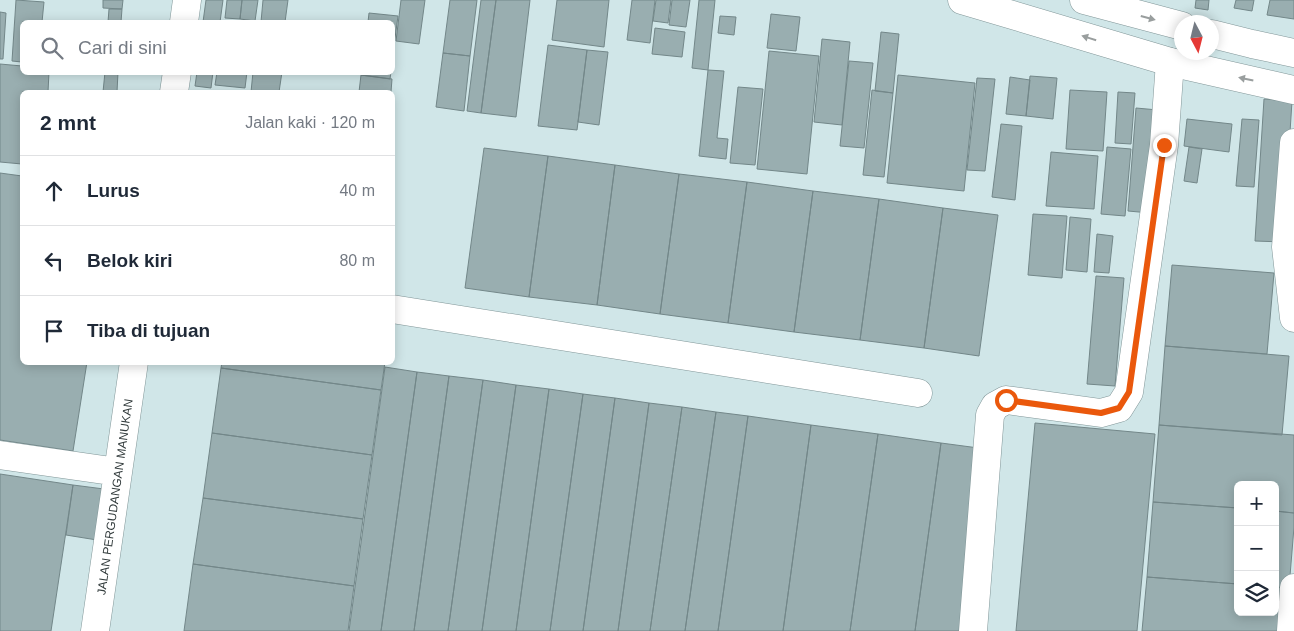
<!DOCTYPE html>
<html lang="id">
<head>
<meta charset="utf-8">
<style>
  :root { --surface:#fff; --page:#f6f6f7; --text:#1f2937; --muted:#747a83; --line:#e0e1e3 }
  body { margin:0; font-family:Helvetica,sans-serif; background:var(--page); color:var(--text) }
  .controls { position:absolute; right:15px; bottom:15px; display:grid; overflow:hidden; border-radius:8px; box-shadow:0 2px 12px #0003 }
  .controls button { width:45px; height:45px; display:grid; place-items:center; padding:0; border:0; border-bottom:1px solid var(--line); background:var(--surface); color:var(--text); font:25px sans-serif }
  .compass { position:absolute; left:1174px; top:15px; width:45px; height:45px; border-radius:50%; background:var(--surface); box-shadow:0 2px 12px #0003; rotate:173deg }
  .stop { position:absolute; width:15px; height:15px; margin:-11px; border:4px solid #ea580c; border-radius:50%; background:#fff }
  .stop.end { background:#ea580c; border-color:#fff; box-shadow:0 1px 5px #0008 }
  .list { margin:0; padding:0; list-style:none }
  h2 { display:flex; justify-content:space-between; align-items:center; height:65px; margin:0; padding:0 20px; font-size:21px }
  h2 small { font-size:16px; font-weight:400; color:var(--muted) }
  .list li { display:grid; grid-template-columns:32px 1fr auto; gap:15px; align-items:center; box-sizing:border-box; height:70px; padding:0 20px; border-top:1px solid var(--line) }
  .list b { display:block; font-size:19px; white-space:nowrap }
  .list em { font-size:16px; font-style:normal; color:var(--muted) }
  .icon { flex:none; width:28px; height:28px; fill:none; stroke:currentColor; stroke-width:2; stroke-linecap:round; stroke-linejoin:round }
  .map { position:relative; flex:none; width:1294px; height:631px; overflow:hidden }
  .search { position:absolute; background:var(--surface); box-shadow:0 2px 12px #0003; left:20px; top:20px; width:375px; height:55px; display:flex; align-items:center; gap:12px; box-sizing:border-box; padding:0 18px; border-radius:8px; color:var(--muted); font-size:19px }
  .panel { position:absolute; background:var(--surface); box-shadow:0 2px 12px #0003; left:20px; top:90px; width:375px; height:275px; border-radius:8px }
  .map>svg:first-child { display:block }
  .building { fill:#99aeb0; stroke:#738789 }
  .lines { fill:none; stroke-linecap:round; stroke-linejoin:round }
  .minor-casing { stroke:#819698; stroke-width:29 }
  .major-casing { stroke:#819698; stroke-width:29 }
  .minor { stroke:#fff; stroke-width:28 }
  .major { stroke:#fff; stroke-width:28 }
  .oneway { fill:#999e9e }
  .route { stroke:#ea580c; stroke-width:6 }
  .labels { text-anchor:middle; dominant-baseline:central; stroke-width:5; stroke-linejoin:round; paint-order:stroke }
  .street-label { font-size:12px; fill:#333c3d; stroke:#fff }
</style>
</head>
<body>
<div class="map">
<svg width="1294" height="631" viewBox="0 0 1294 631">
  <rect width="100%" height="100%" fill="#d0e6e8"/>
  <!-- building -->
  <path class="building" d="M16,0L44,2L42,22H22V62L12,61Z
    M103,0H123L122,9L103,8Z
    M206,0H223L220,22H203Z
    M227,0H242L240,19L225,18Z
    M242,0H258L255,21L240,19Z
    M263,0H288L285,22H261Z
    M401,0H425L419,44L396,41Z
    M450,0H477L470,56L443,53Z
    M481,0H496L481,113L467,111Z
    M496,0H530L516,117L481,113Z
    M557,0H609L604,47L552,40Z
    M632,0H655L650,43L627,40Z
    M656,0H671L668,23L653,21Z
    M672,0H690L686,27L669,25Z
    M699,0H715L708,70L692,68Z
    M1196,0H1209L1208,10L1195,8Z
    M1236,0H1254L1252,11L1234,8Z
    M1270,0H1294V19L1267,15Z
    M109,9H122L121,22H108Z
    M0,12L6,13L3,59H0Z
    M369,13L398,16L392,60V22H368Z
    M771,14L800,17L796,51L767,48Z
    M720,16L736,17L734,35L718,33Z
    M655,28L685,32L682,57L652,54Z
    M881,32L899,34L893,93L875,91Z
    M822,39L850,42L842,125L814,122Z
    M548,45L587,50L577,130L538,126Z
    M587,50L608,52L599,125L578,122Z
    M769,51L819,56L807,174L757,169Z
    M443,53L470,56L464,111L436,107Z
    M849,61L873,63L864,148L840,146Z
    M0,64L22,66V72H49L48,92H22V164L0,162Z
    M708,70L724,71L717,138L728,139L726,159L699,156Z
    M105,72H118L117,92H103Z
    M197,72H213L211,88L195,86Z
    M217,72H247L245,88L215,85Z
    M253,72H282L279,92H251Z
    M361,72H391L390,79L361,75Z
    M361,75L392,79L391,92H359Z
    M898,75L975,83L964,191L887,183Z
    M1030,76L1057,78L1053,119L1026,116Z
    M1010,77L1030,80L1026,116L1006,114Z
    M977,78L995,79L985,171L967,170Z
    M738,87L763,89L755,165L730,163Z
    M872,90L893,93L884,177L863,175Z
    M1070,90L1107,92L1103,151L1066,149Z
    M1118,92L1135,93L1131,144L1115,143Z
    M1264,99L1292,101L1283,242L1255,241Z
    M1136,108L1158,110L1150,213L1128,211Z
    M1187,119L1232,124L1229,152L1184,146Z
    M1242,119L1259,120L1254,187L1236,186Z
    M1001,124L1022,126L1015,200L992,197Z
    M1107,147L1131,149L1125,216L1101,214Z
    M1189,147L1202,149L1197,183L1184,181Z
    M484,148L548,156L529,297L465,288Z
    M1051,152L1098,156L1094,209L1046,206Z
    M548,156L615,165L597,305L529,297Z
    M615,165L679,174L660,314L597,305Z
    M0,173L22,176V362H87L73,451L0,440Z
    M679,174L747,182L728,323L660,314Z
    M747,182L813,191L794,332L728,323Z
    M813,191L879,199L860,340L794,332Z
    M879,199L943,208L924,348L860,340Z
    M943,208L998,215L979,356L924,348Z
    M1033,214L1067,216L1062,278L1028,275Z
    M1070,217L1091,219L1087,272L1066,270Z
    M1097,234L1113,236L1109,273L1094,272Z
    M1172,265L1274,273L1267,354L1165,346Z
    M1096,276L1124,278L1115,386L1087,384Z
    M1165,346L1289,356L1282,435L1159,425Z
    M222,362H385L381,390L221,368Z
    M385,367L417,372L381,631H349Z
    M221,368L381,390L372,455L212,433Z
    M417,372L449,376L414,631H381Z
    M449,376L483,380L448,631H414Z
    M483,380L516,385L482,631H448Z
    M516,385L549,389L516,631H482Z
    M549,389L583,394L550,631H516Z
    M583,394L615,398L583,631H550Z
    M615,398L649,403L618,631H583Z
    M649,403L682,407L650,631H618Z
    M682,407L716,412L685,631H650Z
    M716,412L748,416L718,631H685Z
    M748,416L811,425L783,631H718Z
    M1035,423L1155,434L1137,631H1016Z
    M811,425L878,434L850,631H783Z
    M1159,425L1294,435V513L1275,511V485H1238V508L1153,502Z
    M212,433L372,455L363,519L203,498Z
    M878,434L941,443L915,631H850Z
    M941,443L986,449L961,631H915Z
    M0,474L73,485L51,631H0Z
    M73,485L104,489L97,540L66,535Z
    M203,498L363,519L354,586L193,564Z
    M1153,502L1238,508V584L1147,577Z
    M1275,511L1294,513V527L1289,588L1275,587Z
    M193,564L354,586L348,631H184Z
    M1147,577L1238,584V612H1275V587L1289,588L1285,631H1142Z"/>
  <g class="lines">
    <defs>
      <path id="minor" d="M184,22L187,0
        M174,92L177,72
        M1294,143L1286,247L1294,318
        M392,309L918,393
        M0,455L118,472
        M95,631L134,362
        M973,631L990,415L995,406L1006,400L1101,413L1119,408L1129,392L1164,145L1170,62
        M1291,631L1294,588"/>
      <path id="major" d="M962,0L1170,62L1294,90
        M1084,0L1182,26
        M1212,34L1252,44L1294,53"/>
    </defs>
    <!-- minor casing -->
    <use href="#minor" class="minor-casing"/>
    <!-- major casing -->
    <use href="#major" class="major-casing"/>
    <!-- minor -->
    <use href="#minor" class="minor"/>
    <!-- major -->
    <use href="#major" class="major"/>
  </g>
  <!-- one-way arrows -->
  <defs><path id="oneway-solid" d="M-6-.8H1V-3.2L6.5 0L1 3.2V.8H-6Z" transform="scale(1.25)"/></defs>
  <g class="oneway">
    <use href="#oneway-solid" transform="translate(1148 18) rotate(15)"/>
    <use href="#oneway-solid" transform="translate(1089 38) rotate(-163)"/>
    <use href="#oneway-solid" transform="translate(1246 79) rotate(-168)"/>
  </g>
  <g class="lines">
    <!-- route -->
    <path class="route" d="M1006,400L1101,413L1119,408L1129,392L1164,145"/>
  </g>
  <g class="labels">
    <!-- street labels -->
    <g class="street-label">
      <text transform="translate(115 497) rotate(-82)">JALAN PERGUDANGAN MANUKAN</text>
    </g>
  </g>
</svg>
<div class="controls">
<button>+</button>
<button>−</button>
<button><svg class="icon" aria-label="layers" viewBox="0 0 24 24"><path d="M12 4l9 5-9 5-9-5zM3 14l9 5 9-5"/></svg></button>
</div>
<svg class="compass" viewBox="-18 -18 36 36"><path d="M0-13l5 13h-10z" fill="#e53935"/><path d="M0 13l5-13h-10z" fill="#747a83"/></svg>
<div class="stop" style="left:1006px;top:400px"></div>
<div class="stop end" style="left:1164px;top:145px"></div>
<div class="search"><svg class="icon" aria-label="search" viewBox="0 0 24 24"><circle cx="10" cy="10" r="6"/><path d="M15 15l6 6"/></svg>Cari di sini</div>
<section class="panel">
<h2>2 mnt<small>Jalan kaki · 120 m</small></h2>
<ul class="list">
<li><svg class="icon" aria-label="ahead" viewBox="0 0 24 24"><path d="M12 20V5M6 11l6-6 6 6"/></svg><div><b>Lurus</b></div><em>40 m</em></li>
<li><svg class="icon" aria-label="left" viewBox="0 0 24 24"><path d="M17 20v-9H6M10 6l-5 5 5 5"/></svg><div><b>Belok kiri</b></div><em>80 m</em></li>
<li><svg class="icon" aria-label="arrive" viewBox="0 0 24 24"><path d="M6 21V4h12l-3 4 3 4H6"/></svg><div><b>Tiba di tujuan</b></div></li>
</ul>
</section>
</div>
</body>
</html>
